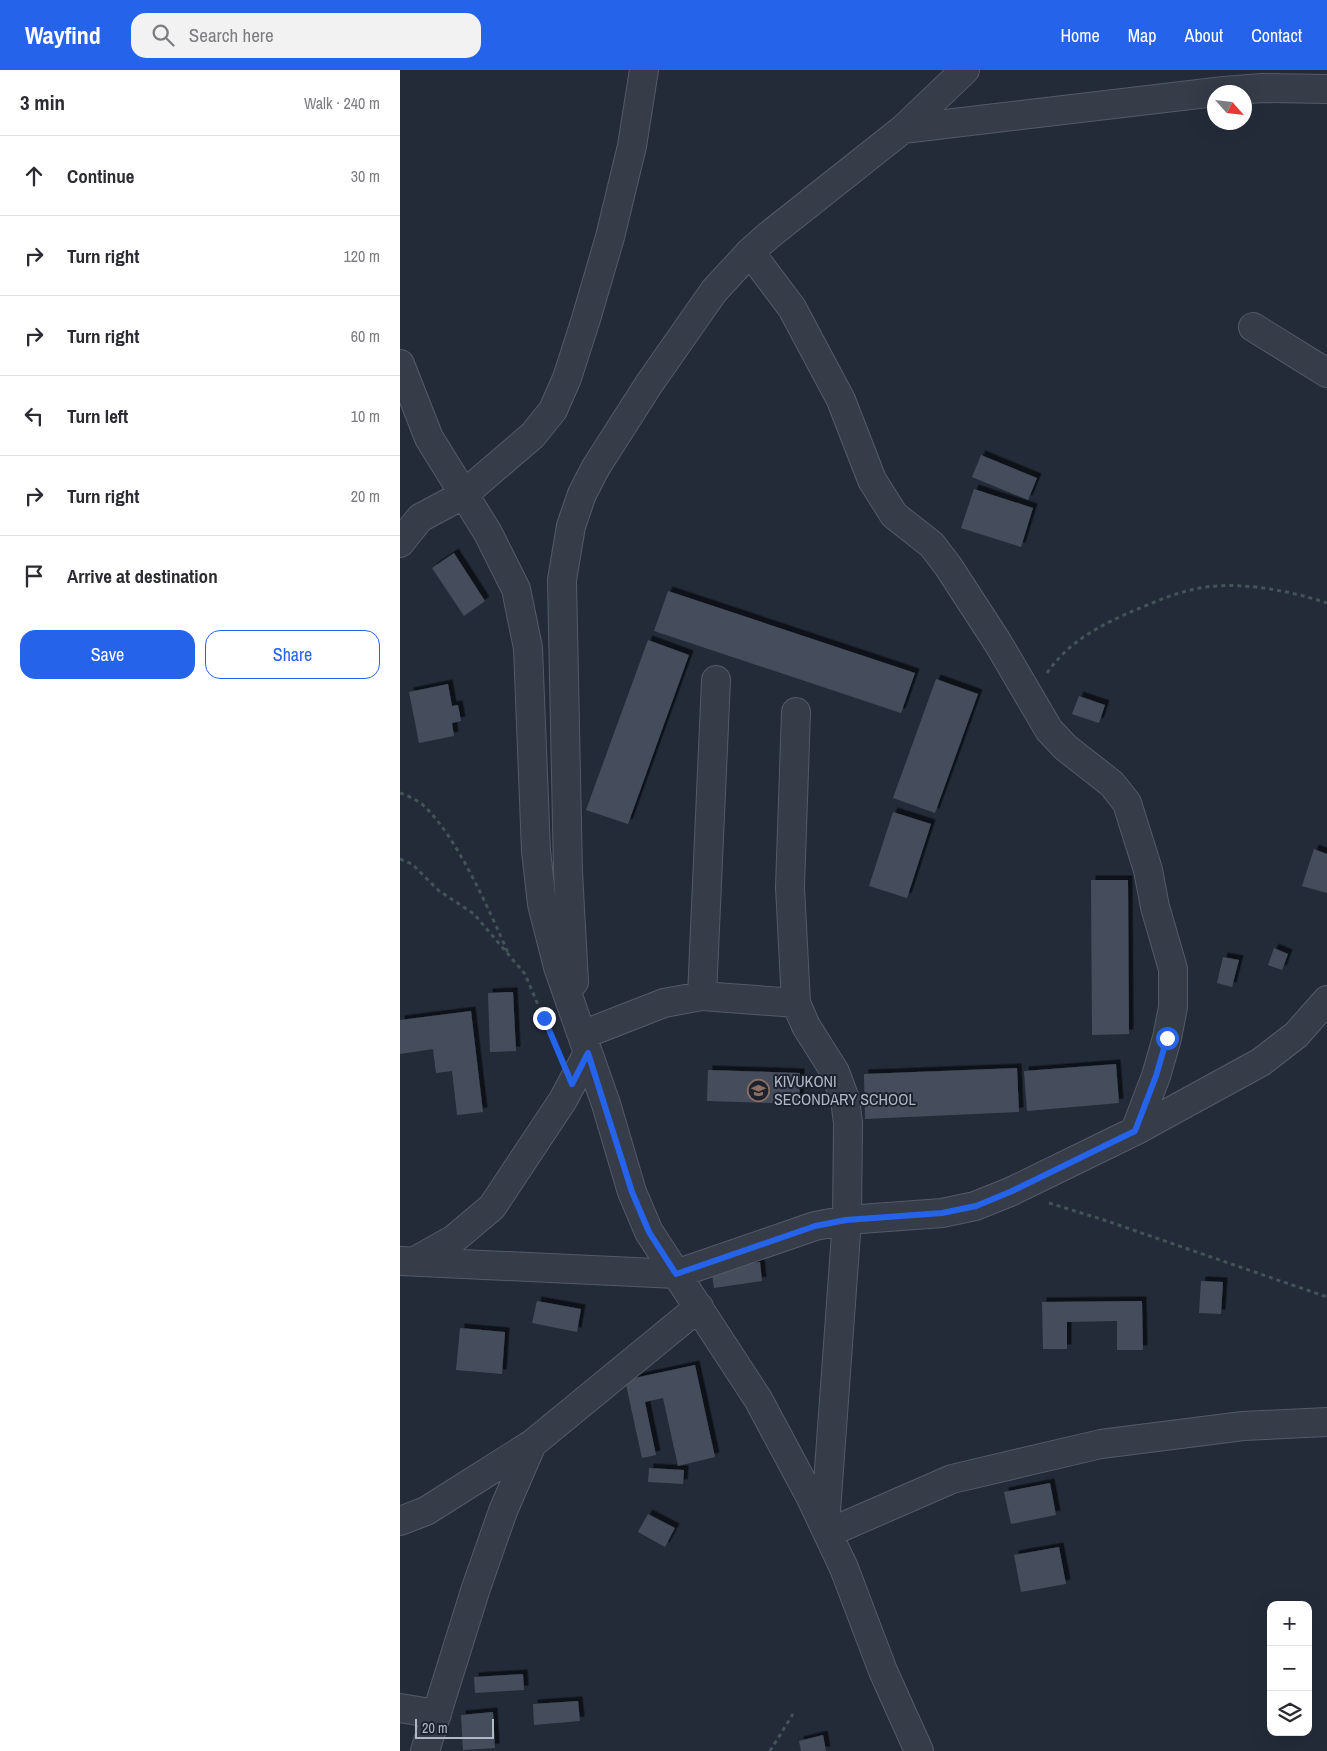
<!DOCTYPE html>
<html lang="en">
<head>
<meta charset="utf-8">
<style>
  :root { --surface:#fff; --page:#f2f2f3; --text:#2b2b33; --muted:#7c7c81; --line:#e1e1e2; --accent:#2563eb }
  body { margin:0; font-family:"Archivo Narrow",sans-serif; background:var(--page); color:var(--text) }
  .controls { position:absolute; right:15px; bottom:15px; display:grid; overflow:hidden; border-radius:10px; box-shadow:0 5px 20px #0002 }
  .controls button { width:45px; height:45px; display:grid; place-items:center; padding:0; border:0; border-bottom:1px solid var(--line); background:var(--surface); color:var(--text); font:25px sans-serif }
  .compass { position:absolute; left:807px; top:15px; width:45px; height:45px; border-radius:50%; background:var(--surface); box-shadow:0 5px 20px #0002; rotate:117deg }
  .scale { position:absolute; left:15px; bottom:12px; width:79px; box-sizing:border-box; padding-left:5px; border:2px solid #b1b8c5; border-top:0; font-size:14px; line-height:18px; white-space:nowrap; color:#b1b8c5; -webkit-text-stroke:4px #1c232e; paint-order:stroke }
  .stop { position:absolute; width:15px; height:15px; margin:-11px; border:4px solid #2563eb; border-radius:50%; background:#fff }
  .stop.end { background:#2563eb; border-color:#fff; box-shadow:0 1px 5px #0008 }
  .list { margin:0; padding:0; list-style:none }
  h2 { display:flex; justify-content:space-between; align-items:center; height:65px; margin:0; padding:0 20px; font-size:21px }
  h2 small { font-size:16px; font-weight:400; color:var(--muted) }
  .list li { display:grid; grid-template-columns:32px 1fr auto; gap:15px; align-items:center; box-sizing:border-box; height:80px; padding:0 20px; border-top:1px solid var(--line) }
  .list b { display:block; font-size:19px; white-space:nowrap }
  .list em { font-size:16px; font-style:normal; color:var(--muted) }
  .actions { display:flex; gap:10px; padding:15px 20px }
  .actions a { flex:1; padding:11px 0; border:1px solid var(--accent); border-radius:15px; text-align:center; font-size:18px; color:var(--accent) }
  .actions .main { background:var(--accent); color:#fff }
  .icon { flex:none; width:28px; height:28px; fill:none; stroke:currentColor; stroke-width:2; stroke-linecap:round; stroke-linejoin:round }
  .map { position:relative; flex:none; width:927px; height:1681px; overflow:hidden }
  header { display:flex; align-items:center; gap:30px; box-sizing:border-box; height:70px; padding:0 25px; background:var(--accent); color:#fff }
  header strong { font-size:24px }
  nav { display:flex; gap:28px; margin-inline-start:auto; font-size:18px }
  .search { width:350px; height:45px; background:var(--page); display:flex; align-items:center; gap:12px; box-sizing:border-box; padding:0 18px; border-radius:15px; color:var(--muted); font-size:19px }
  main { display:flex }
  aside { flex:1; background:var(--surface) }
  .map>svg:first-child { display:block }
  .building { fill:#444e5d; filter:url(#shadow) }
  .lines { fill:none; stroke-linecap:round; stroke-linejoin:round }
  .minor-casing { stroke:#545b67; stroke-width:30 }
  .path { stroke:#435457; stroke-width:3; stroke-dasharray:4 4; stroke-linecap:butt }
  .minor { stroke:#363d49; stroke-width:28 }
  .route { stroke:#2563eb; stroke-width:6 }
  .labels { text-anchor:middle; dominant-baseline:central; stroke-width:4; stroke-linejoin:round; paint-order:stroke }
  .poi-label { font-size:16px; fill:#b1b8c5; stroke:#1c232e; text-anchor:start }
</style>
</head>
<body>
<header>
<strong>Wayfind</strong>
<div class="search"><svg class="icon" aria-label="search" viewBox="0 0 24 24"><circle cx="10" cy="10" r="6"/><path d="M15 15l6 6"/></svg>Search here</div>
<nav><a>Home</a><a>Map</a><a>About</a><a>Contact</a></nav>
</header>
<main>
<aside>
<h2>3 min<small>Walk · 240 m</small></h2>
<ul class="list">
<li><svg class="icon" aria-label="ahead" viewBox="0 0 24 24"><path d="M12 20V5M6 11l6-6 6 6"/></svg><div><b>Continue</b></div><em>30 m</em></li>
<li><svg class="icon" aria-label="right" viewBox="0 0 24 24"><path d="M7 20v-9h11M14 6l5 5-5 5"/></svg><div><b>Turn right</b></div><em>120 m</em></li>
<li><svg class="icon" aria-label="right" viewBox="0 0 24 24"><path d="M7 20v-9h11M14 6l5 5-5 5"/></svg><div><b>Turn right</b></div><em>60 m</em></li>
<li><svg class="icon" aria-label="left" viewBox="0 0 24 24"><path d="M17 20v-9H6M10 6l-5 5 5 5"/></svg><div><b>Turn left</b></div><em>10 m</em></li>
<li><svg class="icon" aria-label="right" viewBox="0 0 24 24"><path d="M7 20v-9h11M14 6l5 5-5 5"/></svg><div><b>Turn right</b></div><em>20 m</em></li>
<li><svg class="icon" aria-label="arrive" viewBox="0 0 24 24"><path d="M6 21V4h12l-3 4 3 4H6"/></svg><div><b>Arrive at destination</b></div></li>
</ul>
<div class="actions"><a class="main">Save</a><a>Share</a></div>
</aside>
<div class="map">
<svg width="927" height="1681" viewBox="0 0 927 1681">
  <defs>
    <filter id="shadow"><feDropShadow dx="4.5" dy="-4.5" stdDeviation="0" flood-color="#0009"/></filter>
  </defs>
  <rect width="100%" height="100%" fill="#232b39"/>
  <!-- building -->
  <path class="building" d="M581,385L637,408L628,430L572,407Z
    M574,419L633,438L621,477L561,458Z
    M54,483L85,531L64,546L32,498Z
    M268,521L515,603L501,643L254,561Z
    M248,570L289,585L228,754L186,740Z
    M536,609L578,624L535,743L493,728Z
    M48,614L52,636L58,635L61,651L52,653L54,666L19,673L9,622Z
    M679,626L705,635L699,653L672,644Z
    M493,742L531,754L507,828L469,816Z
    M914,779L927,784V823L902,816Z
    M691,810H728L729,964L692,965Z
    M874,878L888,884L882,900L868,895Z
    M823,887L839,890L832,917L817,913Z
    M113,922L116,981L90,982L88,923Z
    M71,941L83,1042L57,1045L52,1001L36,1003L33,979L0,984V950Z
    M716,994L719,1033L627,1041L624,1001Z
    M617,998L619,1042L465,1049L464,1004Z
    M308,1000L400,1003L399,1034L307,1031Z
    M360,1192L362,1211L314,1218L311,1198Z
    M801,1211L823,1212L821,1244L799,1243Z
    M137,1231L181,1239L177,1262L132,1253Z
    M742,1231L743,1280H717V1251L667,1252V1279H643L642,1232Z
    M60,1258L105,1262L102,1304L56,1300Z
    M295,1295L315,1387L278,1396L263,1328L245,1332L256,1385L242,1388L225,1310Z
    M249,1398L284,1400L283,1414L248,1412Z
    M650,1413L656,1445L611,1454L604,1422Z
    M248,1444L275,1458L265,1477L238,1462Z
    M659,1477L666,1514L621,1522L614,1485Z
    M123,1604L124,1620L75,1623L74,1607Z
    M178,1631L180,1651L134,1655L133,1634Z
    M93,1642L95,1678L63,1680L61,1645Z
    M423,1665L426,1681H401L399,1671Z"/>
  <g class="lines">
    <defs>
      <path id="minor" d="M503,59L824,21L862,18L927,19
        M350,182L392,238L441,330L472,410L494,445L532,475L548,496L598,573L649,660L665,677L712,714L727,733L748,800L755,837L773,899V937L767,968L756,1006L735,1061
        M853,257L927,303
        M0,294L29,368L88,463L116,519L128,578L136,781L142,834L158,897L206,1034L232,1122L249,1162L358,1329L411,1428L444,1498L483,1601L519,1681
        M0,473L20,448L63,425L133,365L153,340L167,308L186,249L210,167L232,76L244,0
        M396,642L390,817L396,933L406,956L435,1002L445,1029L448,1053L447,1150L425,1455
        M174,912L168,802L162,510L171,456L182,424L196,397L249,314L314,221L350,182L368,166L503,59L565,0
        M302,926L316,610
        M182,965L264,933L302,926L396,933
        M0,1191L276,1204L415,1156L447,1150L542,1143L575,1136L610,1122L735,1061L861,992L896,965L927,930
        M15,1191L54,1169L92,1137L163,1030L188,983
        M0,1451L26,1441L132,1374L299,1237
        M428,1463L552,1409L701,1374L843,1356L927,1352
        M0,1638L37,1644
        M25,1681L76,1518L103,1441L132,1374"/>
    </defs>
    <!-- minor casing -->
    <use href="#minor" class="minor-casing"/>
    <!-- path -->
    <path class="path" d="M647,603C667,574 695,558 726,544C748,535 771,524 795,519C835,510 888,520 927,533
      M0,723C8,726 17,730 23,735C57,766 90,842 109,885
      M0,789L12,794L38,820L74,844L125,904L149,961
      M649,1133L704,1150L927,1227
      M370,1681L393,1644"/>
    <!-- minor -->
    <use href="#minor" class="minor"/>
  </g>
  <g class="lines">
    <!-- route -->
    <path class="route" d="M144,948L172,1014L188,983L232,1122L249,1162L276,1204L415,1156L446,1150L542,1143L576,1136L610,1122L735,1061L756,1006L767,968"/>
  </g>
  <!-- icons -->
  <defs>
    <symbol id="school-ring" viewBox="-11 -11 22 22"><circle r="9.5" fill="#1c232e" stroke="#8d6e63" stroke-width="1.5"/><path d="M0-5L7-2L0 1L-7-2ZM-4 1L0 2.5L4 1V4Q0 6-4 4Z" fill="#8d6e63"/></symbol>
  </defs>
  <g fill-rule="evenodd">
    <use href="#school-ring" x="346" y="1008" width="25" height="25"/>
  </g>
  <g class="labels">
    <!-- poi labels -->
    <g class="poi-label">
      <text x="374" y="1011">KIVUKONI<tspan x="374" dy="18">SECONDARY SCHOOL</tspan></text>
    </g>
  </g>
</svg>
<div class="controls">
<button>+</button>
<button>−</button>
<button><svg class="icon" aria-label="layers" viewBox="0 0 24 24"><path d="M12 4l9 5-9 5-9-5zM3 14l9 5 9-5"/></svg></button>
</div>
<svg class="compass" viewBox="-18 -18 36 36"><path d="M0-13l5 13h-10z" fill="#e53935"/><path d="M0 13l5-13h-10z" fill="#7c7c81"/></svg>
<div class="scale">20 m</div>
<div class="stop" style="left:767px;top:968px"></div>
<div class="stop end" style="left:144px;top:948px"></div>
</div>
</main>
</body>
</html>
